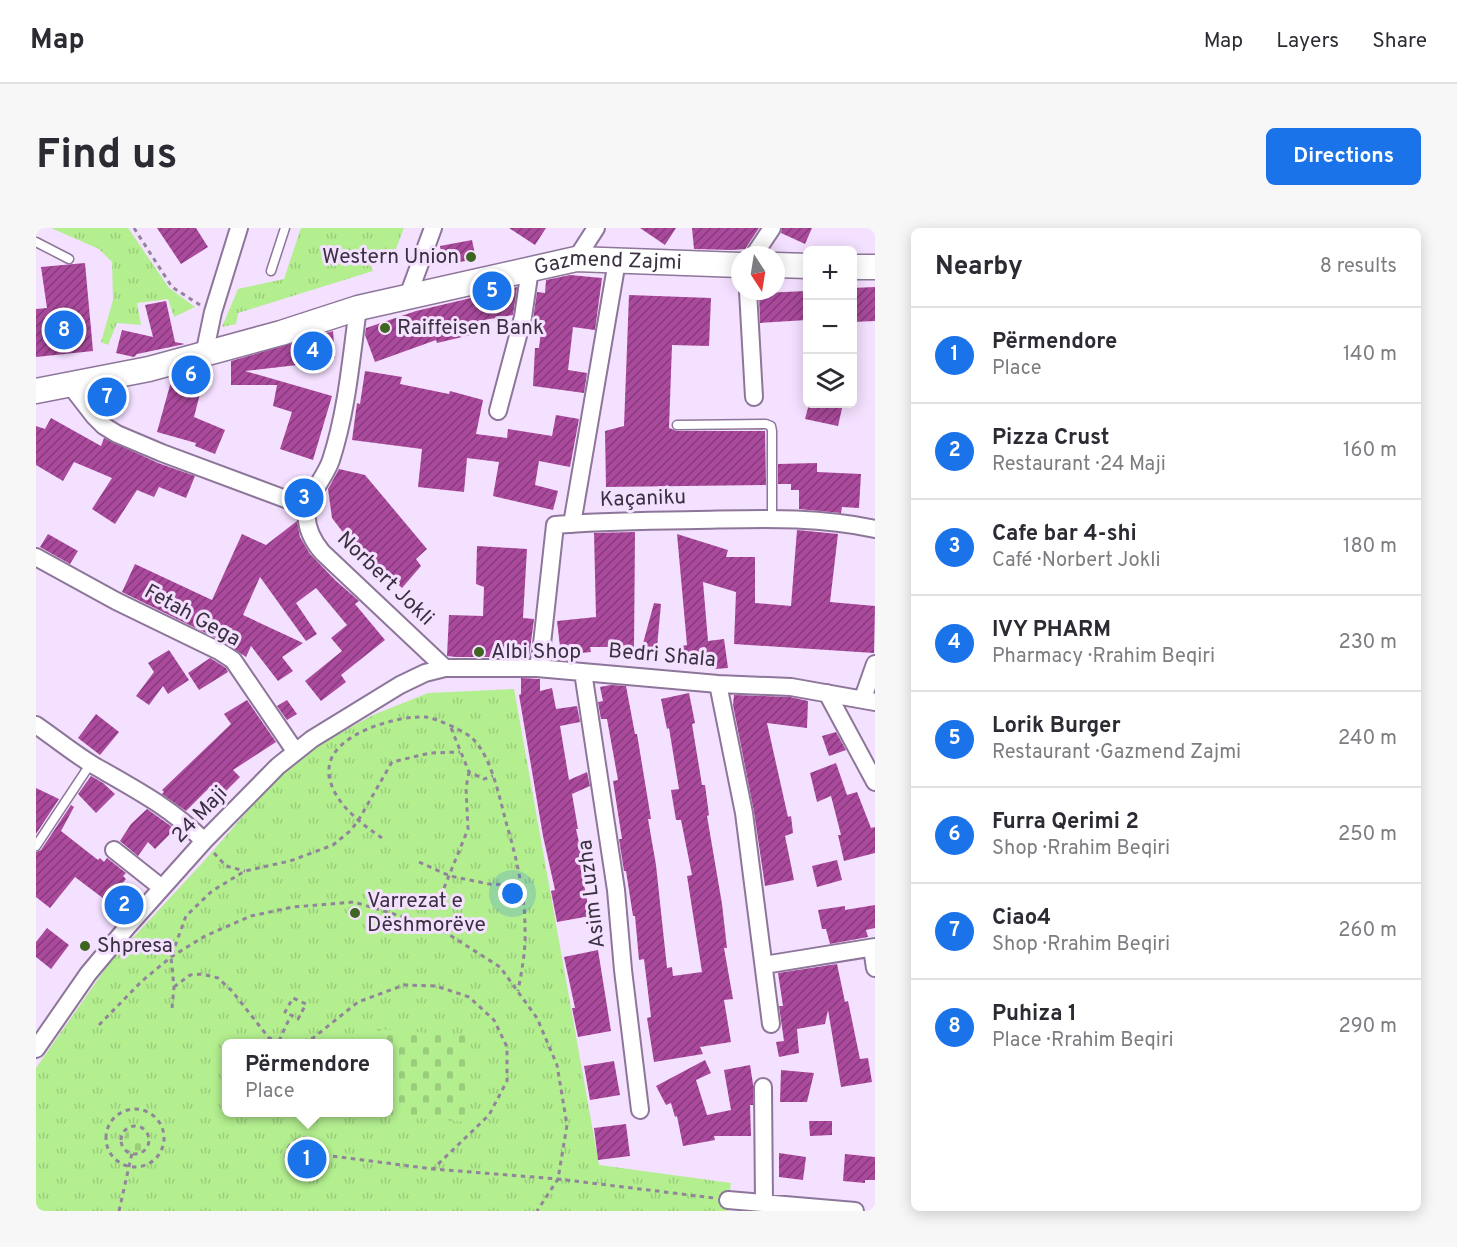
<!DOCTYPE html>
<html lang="en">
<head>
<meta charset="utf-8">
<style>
  :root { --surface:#fff; --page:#f7f7f7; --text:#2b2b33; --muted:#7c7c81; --line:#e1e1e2; --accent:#1a73e8 }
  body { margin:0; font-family:Overpass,sans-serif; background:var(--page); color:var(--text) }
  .controls { position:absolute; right:18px; top:18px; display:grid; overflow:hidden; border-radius:9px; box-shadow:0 3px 15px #0003 }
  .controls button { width:54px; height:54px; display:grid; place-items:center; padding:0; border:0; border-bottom:2px solid var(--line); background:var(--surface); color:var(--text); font:30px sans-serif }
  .compass { position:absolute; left:695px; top:18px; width:54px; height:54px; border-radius:50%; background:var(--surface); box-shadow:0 3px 15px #0003; rotate:168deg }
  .you { position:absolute; left:477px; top:666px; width:21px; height:21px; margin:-15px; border:4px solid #fff; border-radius:50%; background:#1a73e8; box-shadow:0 0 0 9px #1a73e833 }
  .badge { display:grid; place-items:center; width:39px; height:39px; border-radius:50%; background:var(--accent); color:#fff; font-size:20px; font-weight:700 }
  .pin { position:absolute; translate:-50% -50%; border:3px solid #fff; box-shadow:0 2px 6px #0006 }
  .popup { position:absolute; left:186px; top:811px; width:171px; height:78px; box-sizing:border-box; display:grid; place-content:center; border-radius:9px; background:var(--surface); filter:drop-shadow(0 2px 4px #0005); font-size:20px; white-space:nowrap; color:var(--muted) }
  .popup b { font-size:22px; color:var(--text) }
  .popup::after { content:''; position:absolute; left:50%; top:100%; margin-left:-12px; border:12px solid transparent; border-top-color:var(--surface) }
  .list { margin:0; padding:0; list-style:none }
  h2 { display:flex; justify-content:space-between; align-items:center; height:78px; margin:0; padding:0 24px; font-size:26px }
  h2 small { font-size:20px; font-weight:400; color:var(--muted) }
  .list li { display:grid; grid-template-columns:39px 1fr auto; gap:18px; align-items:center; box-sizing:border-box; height:96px; padding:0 24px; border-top:2px solid var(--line) }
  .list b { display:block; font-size:22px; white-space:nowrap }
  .list p { margin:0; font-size:20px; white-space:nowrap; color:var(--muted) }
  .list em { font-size:20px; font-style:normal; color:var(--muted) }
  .icon { flex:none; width:33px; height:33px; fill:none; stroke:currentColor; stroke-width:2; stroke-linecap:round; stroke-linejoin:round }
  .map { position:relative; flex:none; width:839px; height:983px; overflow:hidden; border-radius:9px }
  header { display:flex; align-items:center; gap:36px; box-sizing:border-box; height:84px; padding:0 30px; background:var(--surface); border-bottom:2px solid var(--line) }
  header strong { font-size:28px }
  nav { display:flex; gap:33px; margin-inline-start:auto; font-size:21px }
  .intro { display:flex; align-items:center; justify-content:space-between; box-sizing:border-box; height:144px; padding:0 36px }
  h1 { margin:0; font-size:42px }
  .button { padding:15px 27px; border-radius:9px; background:var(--accent); color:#fff; font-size:21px; font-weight:700 }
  main { display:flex; gap:36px; padding:0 36px }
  aside { flex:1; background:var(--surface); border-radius:9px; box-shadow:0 3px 15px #0003 }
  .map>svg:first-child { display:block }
  .grass { fill:url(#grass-tufts); fill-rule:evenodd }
  .cemetery { fill:url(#cemetery-stones) }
  .building { fill:url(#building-hatch) }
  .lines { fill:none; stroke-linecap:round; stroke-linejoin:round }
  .lane-casing { stroke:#8d7699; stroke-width:11 }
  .street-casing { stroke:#8d7699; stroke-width:20 }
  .secondary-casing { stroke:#8d7699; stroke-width:27 }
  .path { stroke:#92849a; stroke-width:3; stroke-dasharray:4.5 4.5; stroke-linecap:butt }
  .lane { stroke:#fff; stroke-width:8 }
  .street { stroke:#fff; stroke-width:16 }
  .secondary { stroke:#fff; stroke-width:24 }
  .poi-dot { fill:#3e6621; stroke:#f4e0ff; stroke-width:2 }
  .labels { text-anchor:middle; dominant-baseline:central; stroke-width:6; stroke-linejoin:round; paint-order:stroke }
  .poi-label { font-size:21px; fill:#3a303f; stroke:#f4e0ff; text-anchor:start }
  .street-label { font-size:21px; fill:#3a303f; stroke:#f4e0ff }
</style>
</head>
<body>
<header>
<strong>Map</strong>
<nav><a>Map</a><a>Layers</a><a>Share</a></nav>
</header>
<div class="intro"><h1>Find us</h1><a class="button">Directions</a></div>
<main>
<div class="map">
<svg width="839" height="983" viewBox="0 0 839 983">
  <defs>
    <pattern id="grass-tufts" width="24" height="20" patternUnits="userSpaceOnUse" patternTransform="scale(1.5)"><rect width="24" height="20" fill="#b3ee8f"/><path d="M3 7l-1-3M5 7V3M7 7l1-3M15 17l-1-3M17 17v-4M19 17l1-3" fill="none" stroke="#9bcc7c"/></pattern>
    <pattern id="cemetery-stones" width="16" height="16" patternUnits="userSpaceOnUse" patternTransform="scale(1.5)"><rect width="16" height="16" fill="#b3ee8f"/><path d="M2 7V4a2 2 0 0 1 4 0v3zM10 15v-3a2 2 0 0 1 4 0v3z" fill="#9bcc7c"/></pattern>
    <pattern id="building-hatch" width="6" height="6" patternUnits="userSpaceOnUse" patternTransform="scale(1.5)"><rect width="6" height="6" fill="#ab4a9c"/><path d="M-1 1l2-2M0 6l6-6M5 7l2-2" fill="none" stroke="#843b7a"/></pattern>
  </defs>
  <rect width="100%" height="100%" fill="#f4e0ff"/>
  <!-- grass -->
  <path class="grass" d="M15,0H92L133,60L159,79L138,89L132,71L101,75L105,97L81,95L72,117L65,114L77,72L76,34L63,21Z
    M265,0H368L356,31L344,22L332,32L337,43L202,85L200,96L186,99L202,61L248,51Z
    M478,461L563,937L695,955L691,982L693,983H0V840L72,737L168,633L256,532L337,487L392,465ZM190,816H352V884H190Z"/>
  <!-- cemetery -->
  <path class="cemetery" d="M341,801L435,808L428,894L336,885L352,884V816L340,815Z
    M88 912a12 12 0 1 1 24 0a12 12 0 1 1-24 0Z"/>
  <!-- building -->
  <path class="building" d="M121,0H160L172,19L145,36Z
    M473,0H510L499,17Z
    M604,0H640L629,17Z
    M656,0H723L709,21L695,22L658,21Z
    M746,0H776L769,16L745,5Z
    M436,12L440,31L407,37L404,18Z
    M49,35L57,123L0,129V81L11,80L5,39Z
    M534,47L566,50L559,102L537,99L532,142L551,145L548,165L497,158L499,120H503L506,94L497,92L501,64L509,65L510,52Z
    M481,59L477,87L448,92L451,103L401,115L400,112L339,134L329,107L330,100L380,83Z
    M839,59V93L816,94V60Z
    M771,63V92L724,95L723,65Z
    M593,67L675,70L673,118L636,117L633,200L641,203H729L730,257L570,259L569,203L588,198Z
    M130,73L139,114L149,116L101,126L98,129L80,125L86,102L117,109L109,77Z
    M297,103L299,130L269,131L270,136L209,143L296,168L277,232L244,221L256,184L237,178L241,157H195V133Z
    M166,141L170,142L158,189L189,202L179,226L159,218L160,215L121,204L136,150Z
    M329,143L366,149L364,156L413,166L414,163L447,172L440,206L471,210L472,201L516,208L520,187L543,191L534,239L503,233L499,257L522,263L517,282L457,268L463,234L431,230L428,264L382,259L386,221L316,212L321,175L324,176Z
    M773,176H807L802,198L769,191Z
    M15,190L65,218L68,210L122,235L159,248L150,270L123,259L118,269L101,262L79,296L56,281L76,250L38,234L27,253L0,237V198L9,201Z
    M781,235V244L825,246L823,280L806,279L805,285L763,281V262H755V256H742V236Z
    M303,241L329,247L391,321L380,331L385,338L366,360L309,307L296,290L292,261Z
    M261,293L264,309L274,326L299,352L323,373L319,376L349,412L305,447L310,454L285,473L269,453L306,423L295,410L311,397L280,360L260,375L281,406L270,413L224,349L207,387L267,415L246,429L257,443L242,453L215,418L210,429L188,414L86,364L99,336L176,372L206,306L230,317Z
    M761,302L802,306L794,374L839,378L838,425L698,416L700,364L667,354L672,413L688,411L692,440L679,441L677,425L647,427L646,418L651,417L641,306L692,322L690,329H719V375L755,378Z
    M599,304L598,419H554L555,424L525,427L521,393L560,389L558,305Z
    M12,306L42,323L34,336L4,319Z
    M441,318L491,321L487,390L498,391L493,429H420L411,428L413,387L447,388L448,359L440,356Z
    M618,375L625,376L621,419H606Z
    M133,422L153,452L132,466L127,458L113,477L100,468L118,444L112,435Z
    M174,430L190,440L192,444L163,462L152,445Z
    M485,450L504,451V463L516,460L520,481L541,478L544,494L524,498L533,552L551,544L554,558L536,566L542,601H540L550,645L546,646L554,688L521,694L515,663L519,662L507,608L483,467L485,466Z
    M575,457L590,458L599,506H601L615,591H612L620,637L631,740L636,739L637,748L666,744L651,648L656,647L645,592H640L635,562L643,561L633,500L631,501L625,471L653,465L659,495L656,496L666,557H669L673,587L671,588L686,676L691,720H688L697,771L688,772L695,814L664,819L667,826L618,834L611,790L615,789L608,731L603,732L599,688H597L590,643H588L583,611H586L577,553L582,552L571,491H565L562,474L567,473L564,459Z
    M698,467L754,469L772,473L771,500L731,495L752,589L755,588L757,605L749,608L758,652L729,658L718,584L697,477Z
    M211,472L240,514L197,542L204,549L186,567L176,557L150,583L126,566L128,564L126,562L195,496L188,486Z
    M251,472L261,486L251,492L241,478Z
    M60,486L83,504L64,527L42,510Z
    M800,504L810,522L793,528L786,508Z
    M800,535L811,567L821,564L835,600L839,599V625L808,633L802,607H805L795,568L781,574L774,545Z
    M55,548L67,555L79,566L60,585L42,566Z
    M0,560L23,571L0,606Z
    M35,577L38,579L25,603L62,632L64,630L68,634L71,630L90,645L87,648L90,651L72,674L39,649L14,680L0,669V624L5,622Z
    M111,581L139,601L119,621L112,614L102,628L84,613L95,596Z
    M801,632L806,652L781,659L776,638Z
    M839,677V700L830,702L832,709L794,716L790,701H786L782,682L809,678V682Z
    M11,700L33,717L15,741L0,729V714Z
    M562,722L575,803L542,809L536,780H539L528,729Z
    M801,736L809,774L812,773L824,831L832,830L836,854L805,859L792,782L789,796L761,801L763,825L743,829L740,814L748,813L743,778H747L742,745Z
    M669,832L675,845L660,852L671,887L695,882L688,842L714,837L717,856V877H714L715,908H678L679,912L647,918L641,888L639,889L635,875L630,877L620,858Z
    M578,833L584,867L554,872L548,838Z
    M745,842L778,845L771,874H744Z
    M773,893H796V907L774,908Z
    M590,896L594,928L562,932L558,900Z
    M743,925L770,929L767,952L743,949Z
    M809,926L839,929V952H829V955L807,953Z"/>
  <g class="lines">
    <defs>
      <path id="lane" d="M0,14L33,31
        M235,43L249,0
        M641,197L730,196L735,198L736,203V291
        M0,618L55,535"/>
      <path id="street" d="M718,27L736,0
        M540,31L560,0
        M712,63L718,169
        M372,68L397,0
        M322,80C315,131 311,183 295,232C290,248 274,264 271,282C269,298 276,312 286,324L409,440
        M168,127L177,84L203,0
        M34,157L58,188L68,198L81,206L126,225L271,279
        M462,183L487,89L494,41
        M536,296L581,33
        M0,329L80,373L183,423L197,432L259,523
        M501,440L505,425L519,297C566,293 614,293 661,292C721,291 780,288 839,301
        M547,444L580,662L587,742L604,882
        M682,456L708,585L735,796
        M791,465L839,554
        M827,470L839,436
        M0,497C19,510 37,525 57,537C99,561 134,579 168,613
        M78,622L126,660
        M836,720L839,740
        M728,737L839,719
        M0,821L52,746L92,698L168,613L242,538L276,511L364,457L389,445L409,440H501L682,456L755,459L839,474
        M727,859L728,975
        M692,972L819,983"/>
      <g id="secondary">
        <path d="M740,37L772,38"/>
        <path d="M816,39H839"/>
        <path id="s1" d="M0,163L113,141L245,105L322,80L540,31L704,37"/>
      </g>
    </defs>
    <!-- lane casing -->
    <use href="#lane" class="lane-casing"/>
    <!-- street casing -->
    <use href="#street" class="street-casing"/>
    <!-- secondary casing -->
    <use href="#secondary" class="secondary-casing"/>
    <!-- path -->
    <path class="path" d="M98,0L136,59L164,77
      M415,500L433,544L448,551L457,548
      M346,610C324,595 292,571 293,541C294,506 362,487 390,489C400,490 427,503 435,509C457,529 464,574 472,601C481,632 489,668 489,700C490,721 486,742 482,763
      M178,625L190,638L209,643
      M383,634L414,648L458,657L483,653
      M408,660L432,601L430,560L433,544
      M138,759L154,747L166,746L182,750L196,763L233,810L252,816
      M136,780L138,759L135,729L150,688L176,663L209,643L254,633L297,617L314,603L322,593L356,534L394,525L424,524
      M63,797L106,753L135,729L169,708L215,688L257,679L318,674L401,699L464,739L501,790L521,837L531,897L522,951L501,983
      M243,813L255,787L262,791L270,776L257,770L249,784L255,787
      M258,816L277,810L322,774L368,757L400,758L433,769L458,792L471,819V853L453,887L397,941
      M70 910a29 29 0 1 1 58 0a29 29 0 1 1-58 0Z
      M85 912a14 14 0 1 1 28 0a14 14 0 1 1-28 0Z
      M250 929a19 19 0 1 1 38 0a19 19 0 1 1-38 0Z
      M288,927L397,941L522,951L678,970
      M83,983L96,925"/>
    <!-- lane -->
    <use href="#lane" class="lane"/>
    <!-- street -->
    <use href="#street" class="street"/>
    <!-- secondary -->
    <use href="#secondary" class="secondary"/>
  </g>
  <!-- markers -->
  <g class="poi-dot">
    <circle cx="435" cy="29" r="6"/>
    <circle cx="349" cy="100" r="6"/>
    <circle cx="443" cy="424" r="6"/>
    <circle cx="319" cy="685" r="6"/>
    <circle cx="49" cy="718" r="6"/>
  </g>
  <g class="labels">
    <!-- poi labels -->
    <g class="poi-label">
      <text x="423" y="29" text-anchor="end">Western Union</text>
      <text x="361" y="100">Raiffeisen Bank</text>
      <text x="455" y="424">Albi Shop</text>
      <text x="331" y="673">Varrezat e<tspan x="331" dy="24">Dëshmorëve</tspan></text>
      <text x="61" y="718">Shpresa</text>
    </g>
    <!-- street labels -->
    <g class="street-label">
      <text stroke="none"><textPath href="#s1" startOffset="588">Gazmend Zajmi</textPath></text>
      <text transform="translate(607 271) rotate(-2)">Kaçaniku</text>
      <text transform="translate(349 351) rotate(44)">Norbert Jokli</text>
      <text transform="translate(156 388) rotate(29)">Fetah Gega</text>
      <text transform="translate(626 428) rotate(5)">Bedri Shala</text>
      <text transform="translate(164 587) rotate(-46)">24 Maji</text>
      <text transform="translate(556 666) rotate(-97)">Asim Luzha</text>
    </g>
  </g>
</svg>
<div class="controls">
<button>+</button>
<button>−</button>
<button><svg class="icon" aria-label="layers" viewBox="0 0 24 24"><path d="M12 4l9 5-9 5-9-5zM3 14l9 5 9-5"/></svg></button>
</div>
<svg class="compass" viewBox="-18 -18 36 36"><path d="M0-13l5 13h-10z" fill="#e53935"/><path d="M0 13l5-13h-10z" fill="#7c7c81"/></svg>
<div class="you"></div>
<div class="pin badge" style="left:271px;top:931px">1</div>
<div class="popup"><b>Përmendore</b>Place</div>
<div class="pin badge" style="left:88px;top:677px">2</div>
<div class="pin badge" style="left:268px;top:270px">3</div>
<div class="pin badge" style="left:277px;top:123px">4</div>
<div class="pin badge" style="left:456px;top:63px">5</div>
<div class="pin badge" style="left:155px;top:147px">6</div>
<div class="pin badge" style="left:71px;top:169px">7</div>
<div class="pin badge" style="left:28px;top:102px">8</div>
</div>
<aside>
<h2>Nearby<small>8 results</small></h2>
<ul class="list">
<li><span class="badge">1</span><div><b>Përmendore</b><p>Place</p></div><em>140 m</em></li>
<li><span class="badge">2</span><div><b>Pizza Crust</b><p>Restaurant · 24 Maji</p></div><em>160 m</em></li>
<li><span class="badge">3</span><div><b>Cafe bar 4-shi</b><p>Café · Norbert Jokli</p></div><em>180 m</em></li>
<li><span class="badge">4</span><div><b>IVY PHARM</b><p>Pharmacy · Rrahim Beqiri</p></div><em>230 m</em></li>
<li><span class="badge">5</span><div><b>Lorik Burger</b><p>Restaurant · Gazmend Zajmi</p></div><em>240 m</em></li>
<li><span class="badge">6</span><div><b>Furra Qerimi 2</b><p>Shop · Rrahim Beqiri</p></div><em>250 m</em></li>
<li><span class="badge">7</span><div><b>Ciao4</b><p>Shop · Rrahim Beqiri</p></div><em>260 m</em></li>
<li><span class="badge">8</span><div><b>Puhiza 1</b><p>Place · Rrahim Beqiri</p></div><em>290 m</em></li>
</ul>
</aside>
</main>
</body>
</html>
